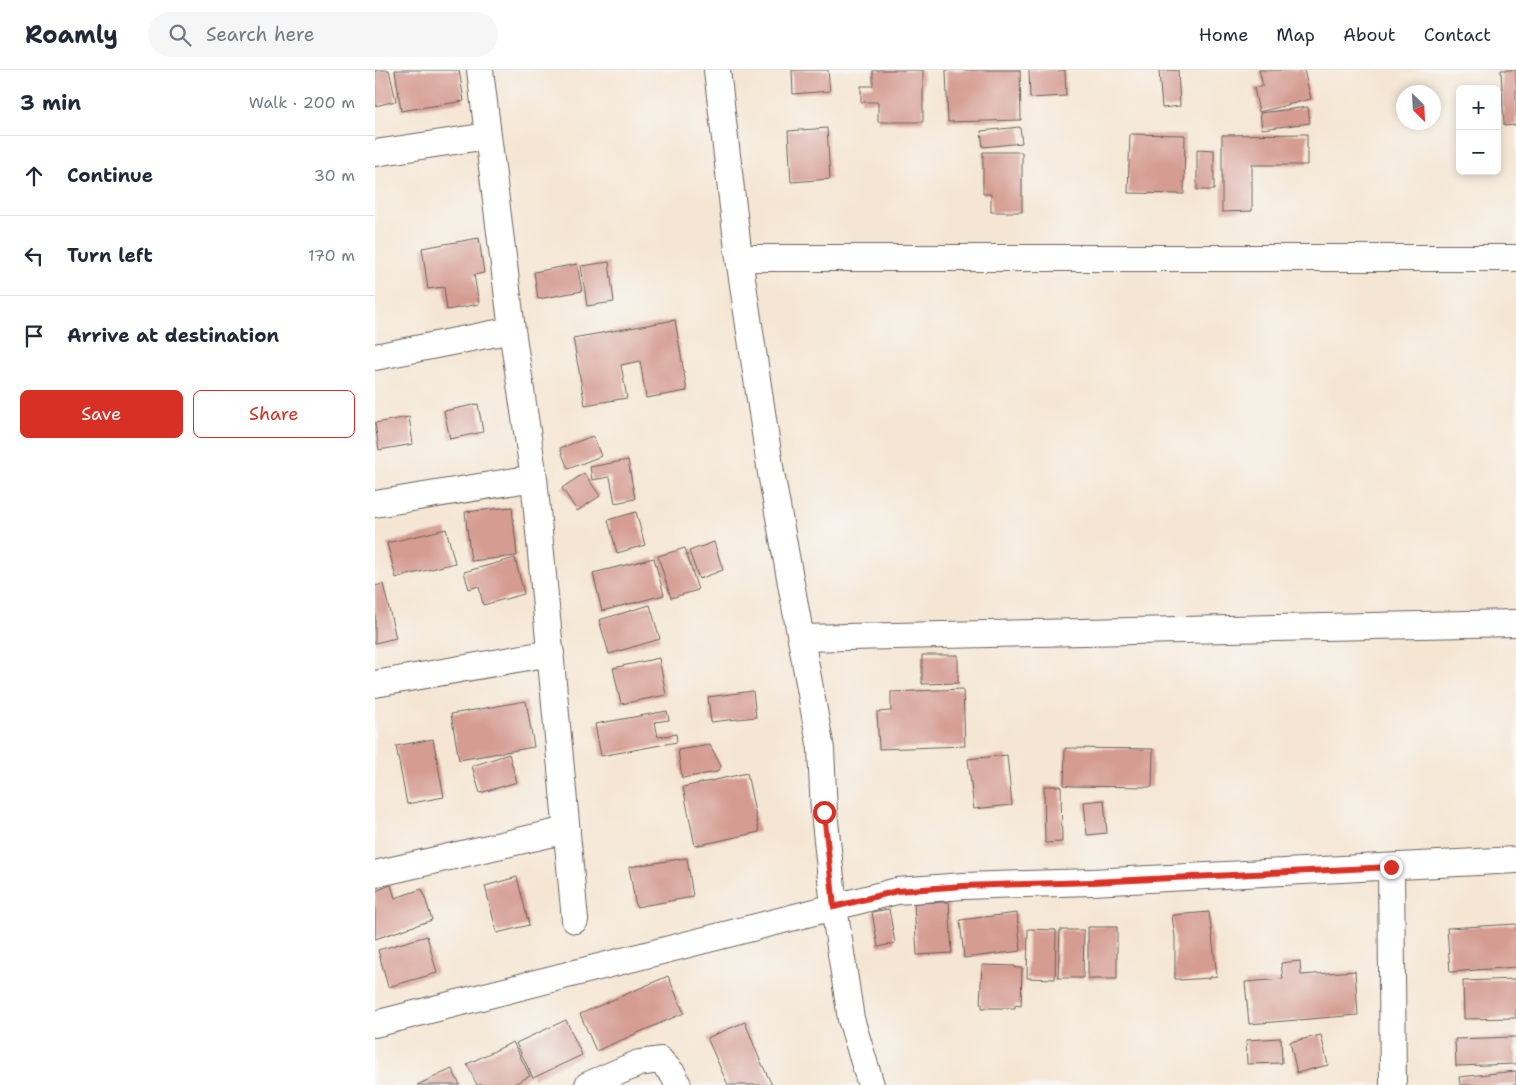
<!DOCTYPE html>
<html lang="en">
<head>
<meta charset="utf-8">
<style>
  :root { --surface:#fff; --page:#f6f6f7; --text:#1f2937; --muted:#747a83; --line:#e0e1e3; --accent:#d93025 }
  body { margin:0; font-family:"Shantell Sans",sans-serif; background:var(--page); color:var(--text) }
  .controls { position:absolute; right:15px; top:15px; display:grid; overflow:hidden; border-radius:8px; box-shadow:0 2px 8px #0003 }
  .controls button { width:45px; height:45px; display:grid; place-items:center; padding:0; border:0; border-bottom:1px solid var(--line); background:var(--surface); color:var(--text); font:25px sans-serif }
  .compass { position:absolute; left:1021px; top:15px; width:45px; height:45px; border-radius:50%; background:var(--surface); box-shadow:0 2px 8px #0003; rotate:156deg }
  .stop { position:absolute; width:15px; height:15px; margin:-11px; border:4px solid #d93025; border-radius:50%; background:#fff }
  .stop.end { background:#d93025; border-color:#fff; box-shadow:0 1px 5px #0008 }
  .list { margin:0; padding:0; list-style:none }
  h2 { display:flex; justify-content:space-between; align-items:center; height:65px; margin:0; padding:0 20px; font-size:21px }
  h2 small { font-size:16px; font-weight:400; color:var(--muted) }
  .list li { display:grid; grid-template-columns:32px 1fr auto; gap:15px; align-items:center; box-sizing:border-box; height:80px; padding:0 20px; border-top:1px solid var(--line) }
  .list b { display:block; font-size:19px; white-space:nowrap }
  .list em { font-size:16px; font-style:normal; color:var(--muted) }
  .actions { display:flex; gap:10px; padding:15px 20px }
  .actions a { flex:1; padding:11px 0; border:1px solid var(--accent); border-radius:8px; text-align:center; font-size:18px; color:var(--accent) }
  .actions .main { background:var(--accent); color:#fff }
  .icon { flex:none; width:28px; height:28px; fill:none; stroke:currentColor; stroke-width:2; stroke-linecap:round; stroke-linejoin:round }
  .map { position:relative; flex:none; width:1141px; height:1015px; overflow:hidden }
  header { display:flex; align-items:center; gap:30px; box-sizing:border-box; height:70px; padding:0 25px; background:var(--surface); border-bottom:1px solid var(--line) }
  header strong { font-size:24px }
  nav { display:flex; gap:28px; margin-inline-start:auto; font-size:18px }
  .search { width:350px; height:45px; background:var(--page); display:flex; align-items:center; gap:12px; box-sizing:border-box; padding:0 18px; border-radius:28px; color:var(--muted); font-size:19px }
  main { display:flex }
  aside { flex:1; background:var(--surface) }
  .map>svg:first-child { display:block }
  .building { fill:#d59c92 }
  .lines { fill:none; stroke-linecap:round; stroke-linejoin:round }
  .minor-casing { stroke:#68635c; stroke-width:28 }
  .minor { stroke:#fff; stroke-width:26 }
  .route { stroke:#d93025; stroke-width:6 }
</style>
</head>
<body>
<header>
<strong>Roamly</strong>
<div class="search"><svg class="icon" aria-label="search" viewBox="0 0 24 24"><circle cx="10" cy="10" r="6"/><path d="M15 15l6 6"/></svg>Search here</div>
<nav><a>Home</a><a>Map</a><a>About</a><a>Contact</a></nav>
</header>
<main>
<aside>
<h2>3 min<small>Walk · 200 m</small></h2>
<ul class="list">
<li><svg class="icon" aria-label="ahead" viewBox="0 0 24 24"><path d="M12 20V5M6 11l6-6 6 6"/></svg><div><b>Continue</b></div><em>30 m</em></li>
<li><svg class="icon" aria-label="left" viewBox="0 0 24 24"><path d="M17 20v-9H6M10 6l-5 5 5 5"/></svg><div><b>Turn left</b></div><em>170 m</em></li>
<li><svg class="icon" aria-label="arrive" viewBox="0 0 24 24"><path d="M6 21V4h12l-3 4 3 4H6"/></svg><div><b>Arrive at destination</b></div></li>
</ul>
<div class="actions"><a class="main">Save</a><a>Share</a></div>
</aside>
<div class="map">
<svg width="1141" height="1015" viewBox="0 0 1141 1015">
  <rect width="100%" height="100%" fill="#f6f6f2"/>
  <filter id="ink" filterUnits="userSpaceOnUse"><feTurbulence type="fractalNoise" baseFrequency=".02" numOctaves="2"/><feDisplacementMap in="SourceGraphic" scale="10" xChannelSelector="R" yChannelSelector="G"/><feConvolveMatrix kernelMatrix="1 2 1 2 8 2 1 2 1" color-interpolation-filters="sRGB"/></filter>
  <filter id="wash" filterUnits="userSpaceOnUse"><feTurbulence type="fractalNoise" baseFrequency=".0096" numOctaves="4" result="noise"/><feDisplacementMap in="SourceGraphic" scale="20" xChannelSelector="R" yChannelSelector="G"/><feGaussianBlur stdDeviation="1.12" result="paint"/><feColorMatrix in="noise" values="0 0 0 0 0 0 0 0 0 0 0 0 0 0 0 0 0 1.4 0 .05"/><feComposite in="paint" operator="in"/></filter>
  <g filter="url(#wash)">
    <rect width="100%" height="100%" fill="#f5e6d3"/>
    <g id="blocks">
      <!-- building -->
      <path class="building" d="M0,0H14L21,31L0,36Z
        M20,0H84L89,31L26,41Z
        M417,0H453L455,21L418,24Z
        M498,0H548V52H503V32H486V16H498Z
        M571,0H645L646,50L573,52Z
        M654,0H690L691,26L655,28Z
        M784,0H803L805,36L787,38Z
        M884,0H929L936,29L884,42L879,18L888,16Z
        M1126,0H1141V55L1129,56Z
        M933,37L935,53L887,59L885,43Z
        M645,57L647,73L608,77L606,61Z
        M452,58L455,109L416,112L413,61Z
        M755,64L810,65L809,124L753,123Z
        M932,64V95H877V141L847,142V65Z
        M822,79L839,80V120H822Z
        M608,82H647V142H616V124H608Z
        M104,168L109,203L99,205L104,234L72,240L69,217L53,219L47,178Z
        M234,192L239,232L212,236L206,196Z
        M202,194L207,221L163,229L159,202Z
        M300,250L312,321L271,328L265,291L246,295L252,328L210,335L198,268Z
        M103,334L108,362L75,369L69,341Z
        M34,347L38,374L4,380L0,353Z
        M218,366L226,386L193,399L185,378Z
        M253,390L260,429L240,433L235,407L217,410L215,397Z
        M209,403L225,426L202,441L187,418Z
        M137,437L142,486L96,491L90,442Z
        M261,442L270,475L242,483L233,450Z
        M71,459L80,493L21,508L12,473Z
        M339,472L348,500L324,509L314,481Z
        M310,478L323,520L296,528L283,486Z
        M140,488L149,524L108,535L104,516L94,519L89,502Z
        M279,488L289,525L227,541L218,503Z
        M8,514L21,568L0,573V516Z
        M275,535L285,569L234,584L224,550Z
        M547,585H583V613L547,614Z
        M284,588L291,625L246,634L238,598Z
        M588,619L590,676L504,679L502,642L516,641V622Z
        M378,621L381,647L336,652L333,627Z
        M151,631L159,677L84,690L76,644Z
        M292,641L294,650L280,652L283,667L301,664L302,672L226,686L220,654Z
        M58,669L69,727L32,734L21,676Z
        M335,675L346,696L342,702L307,708L303,680Z
        M690,678L778,679L777,717L697,716L689,715Z
        M134,684L142,712L105,723L97,696Z
        M632,685L637,735L599,739L593,689Z
        M372,703L384,762L320,776L308,717Z
        M669,716H686L687,772L670,773Z
        M729,730L732,763L712,765L709,732Z
        M312,788L318,827L261,837L254,797Z
        M142,807L154,855L122,863L110,816Z
        M16,815L20,828L47,819L57,850L0,869V821Z
        M574,832L577,883L542,885L539,833Z
        M514,839L520,873L503,877L497,842Z
        M834,842L842,906L835,907V908L805,910V909H800V867L797,846L800,845Z
        M642,843L646,881L589,888L585,850Z
        M1141,854V897L1075,902L1072,858Z
        M713,857H742V909H713Z
        M653,859L681,860L680,909L652,908Z
        M685,860H709L708,908H683Z
        M52,866L62,903L13,917L3,880Z
        M925,891L926,905L980,901L983,945L874,954L870,912L908,909L906,893Z
        M607,895L640,896V898H647L646,936L640,935V938H607V934H605Z
        M293,906L309,943L221,981L205,944Z
        M1141,909V948L1089,949L1088,911Z
        M191,950L207,985L158,1008L141,973Z
        M370,952L384,988L397,1015H353L332,968Z
        M946,965L953,995L922,1003L915,972Z
        M1141,967V994L1081,996L1080,969Z
        M906,968L907,993L872,994L871,970Z
        M138,972L155,1006L137,1015H102L92,994Z
        M77,999L85,1015H42Z
        M1141,1001V1015H1085L1084,1007Z"/>
    </g>
  </g>
  <g filter="url(#ink)">
    <use href="#blocks" fill-opacity="0" stroke="#68635c" stroke-width="1"/>
    <g class="lines">
      <defs>
        <path id="minor" d="M342,0L364,188L396,403L446,679L449,742L459,837L476,949L496,1015
          M0,83L113,66
          M364,188H1141
          M0,287L137,260L105,0
          M159,408L200,850
          M0,434L159,408L137,260
          M426,568L1141,553
          M0,614L176,583
          M1016,797L1018,1015
          M0,804L192,760
          M0,954L522,821L588,816L717,812L1141,790
          M213,1015L264,993L285,990L298,1004L303,1015"/>
      </defs>
      <!-- minor casing -->
      <use href="#minor" class="minor-casing"/>
      <!-- minor -->
      <use href="#minor" class="minor"/>
    </g>
  </g>
  <g class="lines" filter="url(#ink)">
    <!-- route -->
    <path class="route" d="M449,742L459,837L522,821L588,816L717,812L1016,797"/>
  </g>
</svg>
<div class="controls">
<button>+</button>
<button>−</button>
</div>
<svg class="compass" viewBox="-18 -18 36 36"><path d="M0-13l5 13h-10z" fill="#e53935"/><path d="M0 13l5-13h-10z" fill="#747a83"/></svg>
<div class="stop" style="left:449px;top:742px"></div>
<div class="stop end" style="left:1016px;top:797px"></div>
</div>
</main>
</body>
</html>
